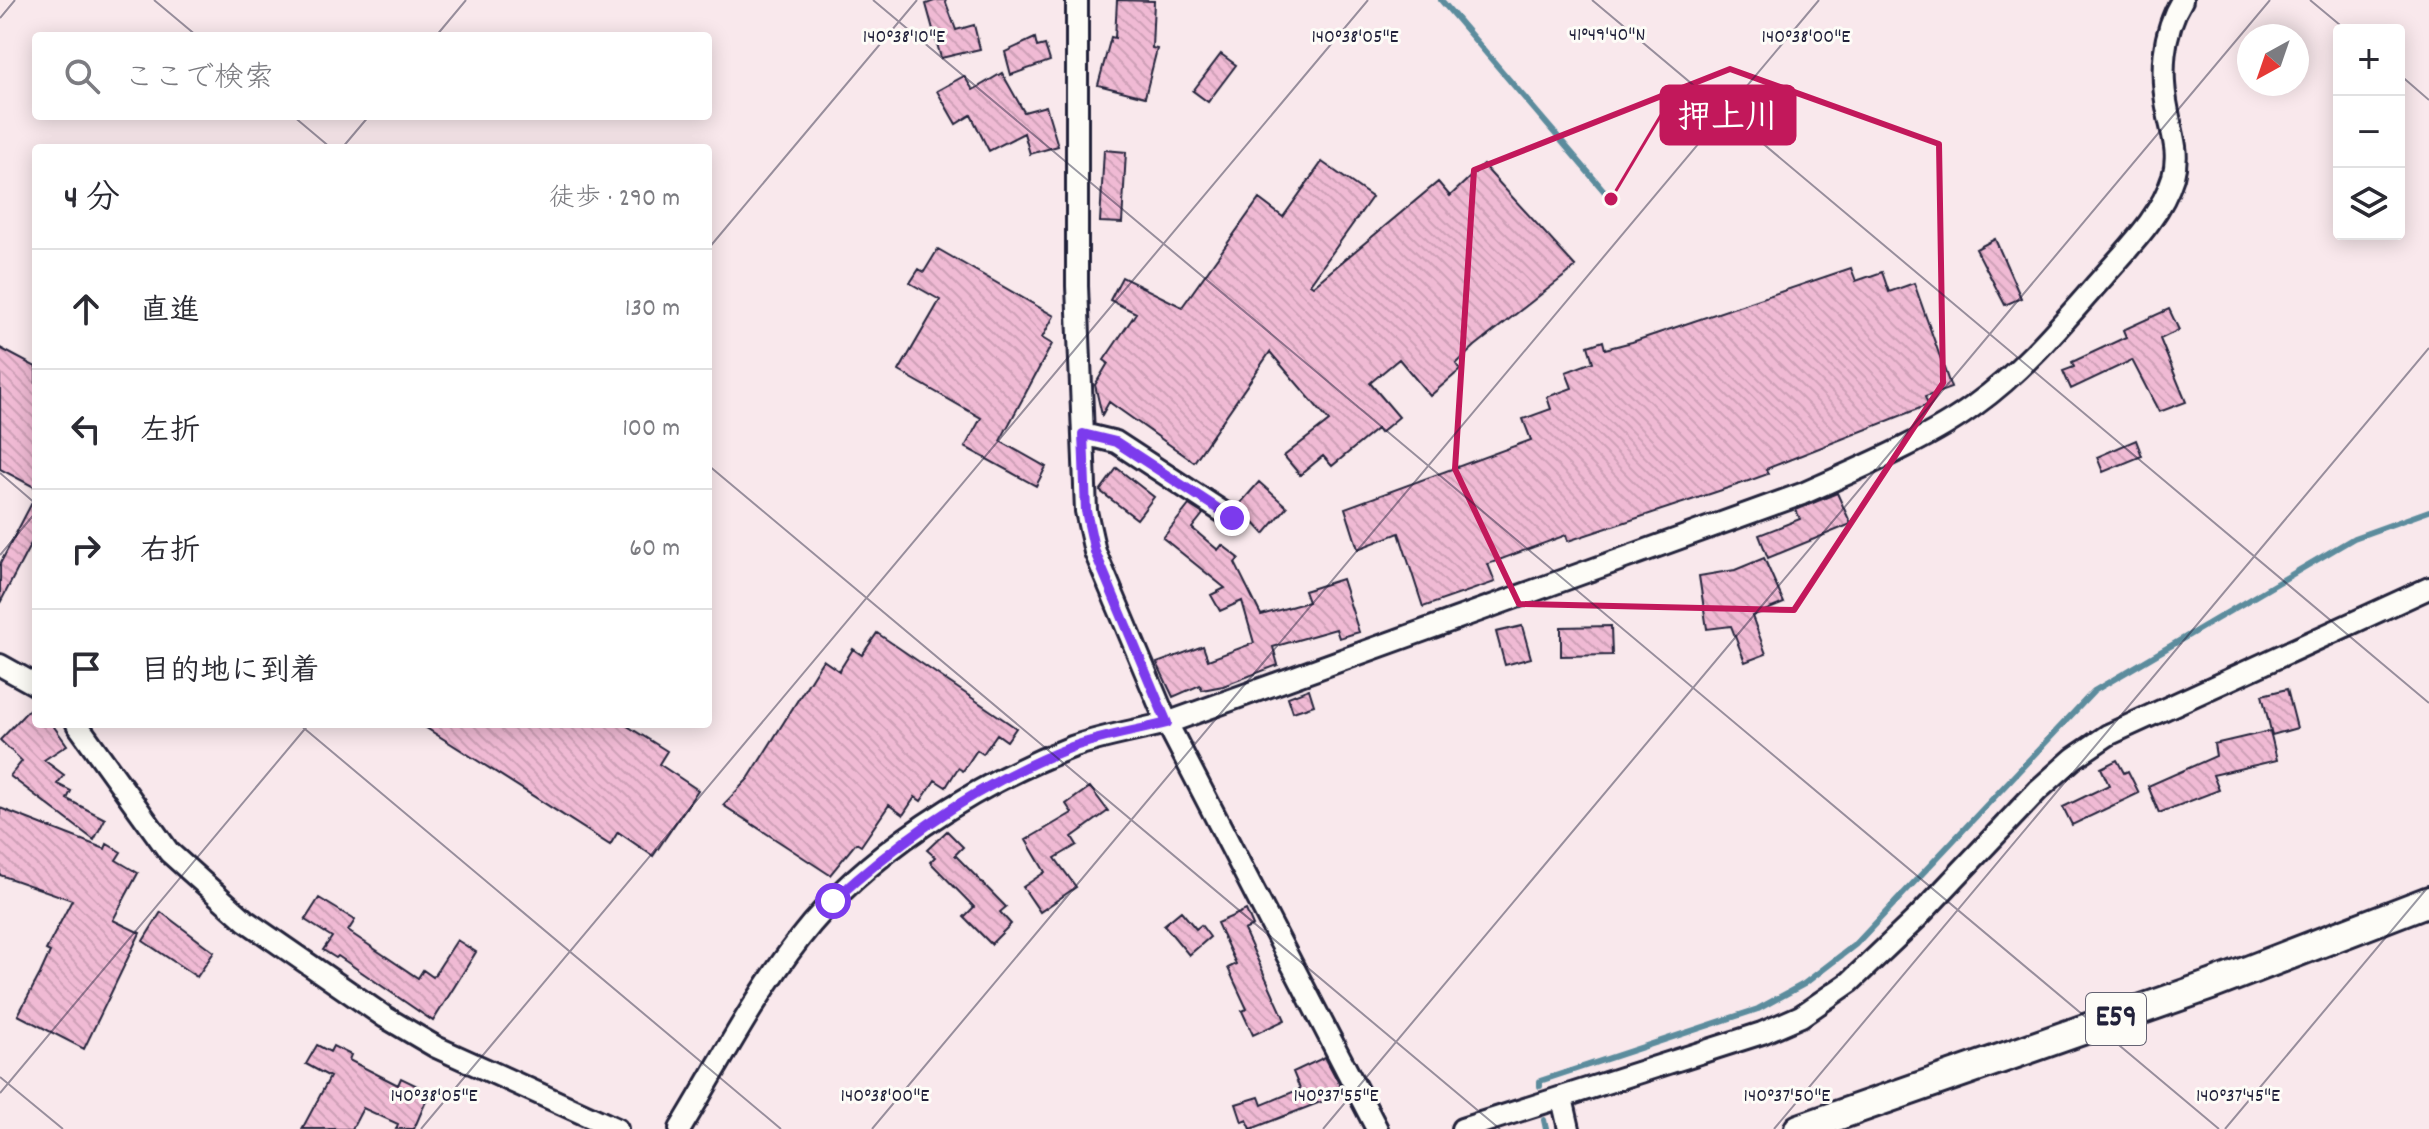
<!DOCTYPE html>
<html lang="ja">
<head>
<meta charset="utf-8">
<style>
  :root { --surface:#fff; --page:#f2f2f3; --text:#2b2b33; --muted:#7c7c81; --line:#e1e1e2 }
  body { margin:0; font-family:Dekko,"Klee One",sans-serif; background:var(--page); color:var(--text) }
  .controls { position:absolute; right:24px; top:24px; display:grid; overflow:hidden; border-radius:8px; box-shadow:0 4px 20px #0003 }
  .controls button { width:72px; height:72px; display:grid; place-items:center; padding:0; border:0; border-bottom:2px solid var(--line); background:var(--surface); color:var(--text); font:40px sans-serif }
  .compass { position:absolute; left:2237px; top:24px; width:72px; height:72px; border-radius:50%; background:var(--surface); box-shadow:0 4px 20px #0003; rotate:220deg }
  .stop { position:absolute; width:24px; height:24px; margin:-18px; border:6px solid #7c3aed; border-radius:50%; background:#fff }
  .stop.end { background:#7c3aed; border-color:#fff; box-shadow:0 2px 8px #0008 }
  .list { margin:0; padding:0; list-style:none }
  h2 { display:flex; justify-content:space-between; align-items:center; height:104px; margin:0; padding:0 32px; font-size:34px }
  h2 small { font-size:26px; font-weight:400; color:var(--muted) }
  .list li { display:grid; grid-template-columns:52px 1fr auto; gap:24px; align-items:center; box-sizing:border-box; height:120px; padding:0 32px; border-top:2px solid var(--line) }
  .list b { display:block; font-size:30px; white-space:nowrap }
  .list em { font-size:26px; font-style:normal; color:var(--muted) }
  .icon { flex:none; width:44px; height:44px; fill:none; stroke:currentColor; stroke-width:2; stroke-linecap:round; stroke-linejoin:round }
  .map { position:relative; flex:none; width:2429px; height:1129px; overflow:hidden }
  .search { position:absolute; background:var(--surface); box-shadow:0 4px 20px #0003; left:32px; top:32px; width:680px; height:88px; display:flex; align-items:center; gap:20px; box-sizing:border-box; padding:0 28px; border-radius:8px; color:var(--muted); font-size:30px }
  .panel { position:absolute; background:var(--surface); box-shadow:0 4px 20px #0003; left:32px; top:144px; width:680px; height:584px; border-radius:8px }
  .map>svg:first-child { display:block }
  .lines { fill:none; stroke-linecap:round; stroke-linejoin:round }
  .stream { stroke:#5c8c9d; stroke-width:6 }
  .building { fill:url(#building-back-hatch); stroke:#22223b; stroke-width:2 }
  .minor-casing { stroke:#22223b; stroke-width:26 }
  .highway-casing { stroke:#22223b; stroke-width:34 }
  .minor { stroke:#fdfcf7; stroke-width:20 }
  .highway { stroke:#fdfcf7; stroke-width:28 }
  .route { stroke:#7c3aed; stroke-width:10 }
  .marked { fill:none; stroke:#c2185b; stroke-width:6; stroke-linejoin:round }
  .ticks { fill:none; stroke:#22223b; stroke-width:2; stroke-opacity:0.45 }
  .labels { text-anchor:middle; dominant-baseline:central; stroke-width:6; stroke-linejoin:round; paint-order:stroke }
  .shield { fill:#fdfcf7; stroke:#646373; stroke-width:2 }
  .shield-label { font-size:30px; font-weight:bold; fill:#22223b }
  .ticks-label { font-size:20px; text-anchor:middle; fill:#22223b; stroke:#fdfcf7; stroke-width:6; stroke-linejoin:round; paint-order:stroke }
  .leader { fill:none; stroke:#c2185b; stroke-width:3 }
  .callout-dot { fill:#c2185b; stroke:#fdfcf7; stroke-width:3 }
  .callout { fill:#c2185b; stroke:#c2185b; stroke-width:3 }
  .callout-label { font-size:34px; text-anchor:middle; font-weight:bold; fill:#fff }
</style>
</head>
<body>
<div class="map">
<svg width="2429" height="1129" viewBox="0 0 2429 1129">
  <defs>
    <pattern id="building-back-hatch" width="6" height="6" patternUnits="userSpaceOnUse" patternTransform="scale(2)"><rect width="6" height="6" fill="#f0bad4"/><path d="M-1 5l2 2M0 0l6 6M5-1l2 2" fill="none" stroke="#cea0b7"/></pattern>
  </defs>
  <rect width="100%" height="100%" fill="#f9e8ec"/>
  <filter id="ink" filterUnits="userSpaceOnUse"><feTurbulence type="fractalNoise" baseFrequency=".0125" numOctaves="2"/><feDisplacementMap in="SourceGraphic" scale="16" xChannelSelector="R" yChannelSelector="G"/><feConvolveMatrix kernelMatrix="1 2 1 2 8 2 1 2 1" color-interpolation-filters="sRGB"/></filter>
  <g filter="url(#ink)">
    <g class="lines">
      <!-- stream -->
      <path class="stream" d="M1441,0L1611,199
        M1540,1086V1081L1758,1009L1804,984L1856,944L2094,691L2354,538L2429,511
        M1544,1120L1546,1129"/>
    </g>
    <!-- building -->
    <path class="building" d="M937,0H945L956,30L974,25L980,49L941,58L926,4Z
      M1117,0L1154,1L1152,48L1157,49L1145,97L1098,85L1111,37L1115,38Z
      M1035,38L1037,47L1045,45L1050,61L1011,75L1005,52Z
      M1221,54L1236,65L1208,102L1193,91Z
      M1002,73L1024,112L1046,106L1058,146L1030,154L1024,133L989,151L971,115L956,124L937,91L964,76L973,90Z
      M1104,150L1126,152L1122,223L1100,222Z
      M1322,162L1372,197L1310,284L1313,286L1438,182L1450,196L1483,165L1576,267L1475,346L1456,364L1460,370L1430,396L1399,359L1370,383L1399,417L1380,433L1377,429L1332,466L1323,456L1300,475L1284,456L1329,421L1270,352L1194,462L1109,402L1102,415L1095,385L1108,363L1104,360L1136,313L1110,300L1122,277L1182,307L1259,199L1283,217Z
      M1995,239L2021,298L2005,305L1976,249Z
      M938,249L1054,316L1042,338L1052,344L1000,441L1046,467L1036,486L965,447L981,418L899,371L940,300L910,283L919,269L924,272Z
      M1851,268L1856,281L1882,272L1889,292L1914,283L1951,388L1925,397L1928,405L1766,469L1768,474L1740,484L1568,541L1566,535L1488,564L1495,582L1423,607L1399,533L1358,549L1345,508L1531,440L1523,419L1551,409L1547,397L1572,388L1566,372L1593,362L1588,346L1603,341L1605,349L1632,342Z
      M2169,309L2179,330L2160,339L2186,402L2159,412L2132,360L2071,389L2063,371L2074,367L2072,362L2126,337L2123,330Z
      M0,348L36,367V488L0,469Z
      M2136,440L2142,456L2103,472L2097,457Z
      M1117,468L1154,497L1137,519L1100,491Z
      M1259,482L1287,507L1264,534L1238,506Z
      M1837,493L1851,524L1768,558L1759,535L1800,519L1796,510Z
      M36,495V534L0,603V564Z
      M1189,505L1203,514L1192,528L1218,550L1222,545L1239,558L1235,563L1261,615L1308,602L1304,591L1342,579L1359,632L1339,638L1336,629L1273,647L1278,665L1223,686L1202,690L1200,685L1173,697L1157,663L1203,646L1208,660L1254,643L1242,601L1220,611L1211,595L1225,588L1163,538Z
      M1764,558L1784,603L1752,616L1766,654L1745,662L1731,626L1707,629L1699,576L1735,570Z
      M1522,626L1531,658L1505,665L1496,632Z
      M1611,626L1612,655L1561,656V627Z
      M877,633L1016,728L1007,741L997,734L983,754L977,750L963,771L958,768L946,787L935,780L921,801L915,797L903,815L889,805L861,846L856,843L830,875L723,805L748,779L823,660L839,671L853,649L862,655Z
      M1309,689L1314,705L1293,712L1288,697Z
      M2287,689L2297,728L2272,735L2262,695Z
      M36,702V724H52L67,745L44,760L64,775L57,784L71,791L67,799L105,819L94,840L10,776L22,761L0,740Z
      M420,724H624L667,751L659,764L698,790L653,856L618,832L610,845Z
      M2270,731L2277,760L2213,775L2219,790L2159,813L2148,786L2216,756L2214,744Z
      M2117,760L2124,773L2128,771L2139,793L2072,825L2063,807L2109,785L2101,768Z
      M1090,787L1108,811L1072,837L1077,845L1055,858L1076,887L1040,912L1023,887L1045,872L1026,840L1072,813L1066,804Z
      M0,808L105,849L107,844L121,852L116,860L138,873L113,920L140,933L84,1049L18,1015L40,974L50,952L46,950L72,900L0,875Z
      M947,831L963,847L955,855L1006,907L1000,912L1011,924L991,944L964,917L974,907L930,862L935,857L927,850Z
      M319,898L355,920L348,931L418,978L423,970L433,977L457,940L476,952L433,1021L338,956L336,958L323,950L332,937L305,920Z
      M1246,910L1253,926L1244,930L1285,1020L1253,1035L1242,1011L1247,1009L1228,968L1236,964L1217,923Z
      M1181,911L1196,929L1201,925L1210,937L1189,955L1164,925Z
      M161,912L214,952L197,977L143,941Z
      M317,1045L330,1052L333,1046L351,1055L349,1060L398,1085L401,1078L430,1092L414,1129H396L398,1124L363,1108L352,1129H302L330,1077L306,1064Z
      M1325,1057L1344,1093L1251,1129L1247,1120L1242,1122L1236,1104L1259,1097L1262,1105L1300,1089L1293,1072Z"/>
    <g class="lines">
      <defs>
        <path id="minor" d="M1077,0V286L1086,511L1095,552L1167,723L1377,1129
          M1083,434L1116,442L1232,518
          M0,665L36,685
          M77,724L169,852L246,921L385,1017L436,1047L617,1129
          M1562,1098L1569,1129
          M680,1129C719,1065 754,997 800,938C864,855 976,784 1072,747C1102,736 1136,731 1167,723L1802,494C1855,470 1929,440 1975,405C2024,370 2064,321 2104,276C2130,246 2161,216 2173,177C2180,152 2172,135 2168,112C2160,74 2162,33 2182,0
          M1462,1129L1762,1033L1801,1016L1850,982L1917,918L2038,790L2074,758L2108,735L2429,588"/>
        <path id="highway" d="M1799,1129L2211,985L2429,901"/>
      </defs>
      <!-- minor casing -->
      <use href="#minor" class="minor-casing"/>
      <!-- highway casing -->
      <use href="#highway" class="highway-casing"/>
      <!-- minor -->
      <use href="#minor" class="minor"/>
      <!-- highway -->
      <use href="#highway" class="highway"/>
    </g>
  </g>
  <g class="lines" filter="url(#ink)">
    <!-- route -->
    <path class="route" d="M833,901C903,837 983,781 1072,747C1102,736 1136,731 1167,723L1095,552L1086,511L1083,434L1116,442L1232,518"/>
  </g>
  <!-- marked area -->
  <path class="marked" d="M1730,69L1939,144L1943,383L1794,610L1519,604L1455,469L1474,170Z"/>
  <!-- ticks -->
  <path class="ticks" d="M154,0L197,36M873,0L2219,1129M1592,0L2429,703M2310,0L2346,30M0,18L15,0M436,36L466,0M2399,74L2429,100M293,116L331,148M342,148L369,116M708,249L917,0M708,465L1500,1129M0,473L36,504M0,555L36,512M299,724L781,1129M0,1077L63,1129M0,1093L309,724M421,1129L1368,0M872,1129L1819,0M1323,1129L2270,0M1774,1129L2429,348M2225,1129L2429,886"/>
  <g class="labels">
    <!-- shield labels -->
    <rect class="shield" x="2086" y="993" width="60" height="52" rx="6"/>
    <g class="shield-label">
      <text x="2116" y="1019">E59</text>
    </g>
  </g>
  <g class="ticks-label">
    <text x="1607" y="40">41°49'40"N</text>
    <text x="904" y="42">140°38'10"E</text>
    <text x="1355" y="42">140°38'05"E</text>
    <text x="1806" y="42">140°38'00"E</text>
    <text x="434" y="1101">140°38'05"E</text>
    <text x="885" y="1101">140°38'00"E</text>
    <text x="1336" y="1101">140°37'55"E</text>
    <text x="1787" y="1101">140°37'50"E</text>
    <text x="2238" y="1101">140°37'45"E</text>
  </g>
  <!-- callouts -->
  <path class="leader" d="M1611 199L1661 115"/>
  <circle class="callout-dot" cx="1611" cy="199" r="8"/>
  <rect class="callout" x="1661" y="86" width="134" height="58" rx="8"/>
  <g class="callout-label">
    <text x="1728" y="127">押上川</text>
  </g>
</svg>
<div class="controls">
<button>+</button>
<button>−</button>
<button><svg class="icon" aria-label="layers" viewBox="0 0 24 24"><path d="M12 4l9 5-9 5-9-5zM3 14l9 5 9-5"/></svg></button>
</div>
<svg class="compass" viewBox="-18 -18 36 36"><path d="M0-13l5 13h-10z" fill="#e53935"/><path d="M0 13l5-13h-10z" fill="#7c7c81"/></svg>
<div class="stop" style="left:833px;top:901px"></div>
<div class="stop end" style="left:1232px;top:518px"></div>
<div class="search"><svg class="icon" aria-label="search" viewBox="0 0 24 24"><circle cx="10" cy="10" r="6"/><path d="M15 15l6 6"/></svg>ここで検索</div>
<section class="panel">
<h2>4 分<small>徒歩 · 290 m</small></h2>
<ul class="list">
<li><svg class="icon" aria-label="ahead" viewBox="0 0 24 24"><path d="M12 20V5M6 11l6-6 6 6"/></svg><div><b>直進</b></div><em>130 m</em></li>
<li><svg class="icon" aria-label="left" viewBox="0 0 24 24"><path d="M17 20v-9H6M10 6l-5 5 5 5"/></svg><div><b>左折</b></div><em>100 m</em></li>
<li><svg class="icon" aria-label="right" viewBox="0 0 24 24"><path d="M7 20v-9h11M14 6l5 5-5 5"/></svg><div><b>右折</b></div><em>60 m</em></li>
<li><svg class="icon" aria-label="arrive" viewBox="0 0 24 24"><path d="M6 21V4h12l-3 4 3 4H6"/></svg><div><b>目的地に到着</b></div></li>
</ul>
</section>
</div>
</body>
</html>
